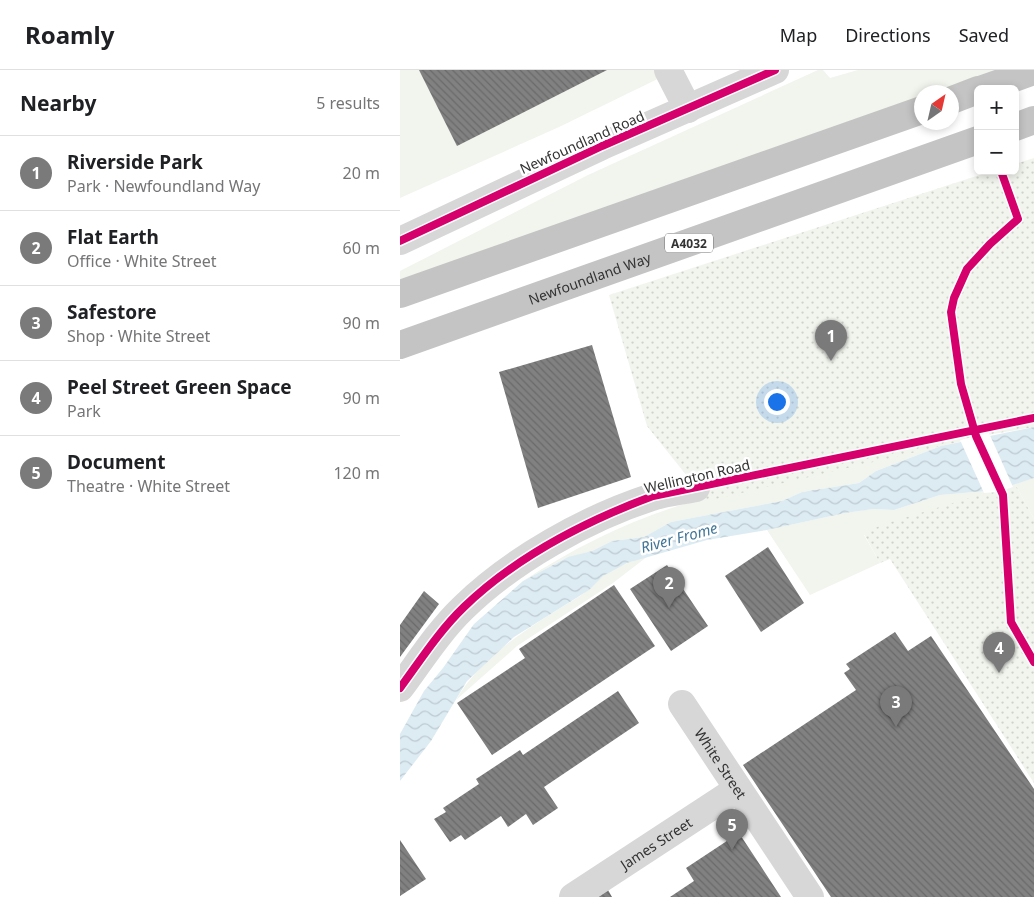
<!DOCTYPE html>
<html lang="en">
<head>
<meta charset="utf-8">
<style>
  :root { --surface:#fff; --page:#f2f2f2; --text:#202124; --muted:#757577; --line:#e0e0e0; --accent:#7a7a7a }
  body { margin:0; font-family:"Noto Sans",sans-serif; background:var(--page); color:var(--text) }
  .controls { position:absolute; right:15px; top:15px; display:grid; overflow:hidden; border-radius:8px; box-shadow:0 2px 8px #0003 }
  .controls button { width:45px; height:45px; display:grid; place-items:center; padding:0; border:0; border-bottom:1px solid var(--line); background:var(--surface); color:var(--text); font:25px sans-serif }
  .compass { position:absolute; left:514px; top:15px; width:45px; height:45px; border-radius:50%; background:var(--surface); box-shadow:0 2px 8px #0003; rotate:34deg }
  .you { position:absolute; left:376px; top:331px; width:18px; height:18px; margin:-12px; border:4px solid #fff; border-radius:50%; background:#1a73e8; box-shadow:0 0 0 8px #1a73e833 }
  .badge { display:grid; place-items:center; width:32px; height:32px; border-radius:50%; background:var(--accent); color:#fff; font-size:16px; font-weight:700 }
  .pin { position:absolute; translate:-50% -41px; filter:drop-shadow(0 1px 2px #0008) }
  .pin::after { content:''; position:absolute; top:26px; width:18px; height:15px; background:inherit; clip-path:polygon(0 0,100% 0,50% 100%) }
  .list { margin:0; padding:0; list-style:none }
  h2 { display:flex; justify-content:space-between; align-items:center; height:65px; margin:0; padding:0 20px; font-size:21px }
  h2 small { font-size:16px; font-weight:400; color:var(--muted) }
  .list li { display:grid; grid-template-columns:32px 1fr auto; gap:15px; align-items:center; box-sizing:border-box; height:75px; padding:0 20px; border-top:1px solid var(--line) }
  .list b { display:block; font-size:19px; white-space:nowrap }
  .list p { margin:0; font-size:16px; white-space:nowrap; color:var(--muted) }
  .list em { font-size:16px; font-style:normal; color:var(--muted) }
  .map { position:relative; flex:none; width:634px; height:827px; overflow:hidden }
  header { display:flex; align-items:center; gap:30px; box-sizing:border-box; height:70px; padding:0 25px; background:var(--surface); border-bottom:1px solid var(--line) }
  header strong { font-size:24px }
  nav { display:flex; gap:28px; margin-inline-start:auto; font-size:18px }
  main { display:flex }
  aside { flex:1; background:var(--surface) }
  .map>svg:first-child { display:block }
  .grass { fill:#f1f5ed }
  .park { fill:url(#park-dots) }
  .water { fill:url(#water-waves) }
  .pier { fill:#fff }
  .building { fill:url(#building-back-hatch) }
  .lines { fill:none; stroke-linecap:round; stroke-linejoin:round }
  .minor { stroke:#d7d7d7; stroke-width:28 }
  .highway { stroke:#c4c4c4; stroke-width:28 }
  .cycleway-casing { stroke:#fff; stroke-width:11 }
  .cycleway { stroke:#d6006c; stroke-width:8 }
  .labels { text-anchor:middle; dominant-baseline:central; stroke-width:5; stroke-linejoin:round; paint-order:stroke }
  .shield { fill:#fff; stroke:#707070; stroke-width:1 }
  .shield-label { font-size:12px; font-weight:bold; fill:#333 }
  .street-label { font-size:14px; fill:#333; stroke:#fff }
  .water-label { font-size:15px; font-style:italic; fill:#3f7597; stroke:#fff }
</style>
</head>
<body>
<header>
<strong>Roamly</strong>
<nav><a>Map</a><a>Directions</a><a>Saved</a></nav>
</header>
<main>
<aside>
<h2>Nearby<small>5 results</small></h2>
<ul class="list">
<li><span class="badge">1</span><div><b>Riverside Park</b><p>Park · Newfoundland Way</p></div><em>20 m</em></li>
<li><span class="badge">2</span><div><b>Flat Earth</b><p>Office · White Street</p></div><em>60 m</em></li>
<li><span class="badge">3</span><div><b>Safestore</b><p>Shop · White Street</p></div><em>90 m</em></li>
<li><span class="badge">4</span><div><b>Peel Street Green Space</b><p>Park</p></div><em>90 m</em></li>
<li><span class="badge">5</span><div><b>Document</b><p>Theatre · White Street</p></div><em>120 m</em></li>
</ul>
</aside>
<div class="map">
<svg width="634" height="827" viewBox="0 0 634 827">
  <defs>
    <pattern id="park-dots" width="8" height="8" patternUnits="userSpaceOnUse" patternTransform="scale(1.25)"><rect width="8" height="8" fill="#f1f5ed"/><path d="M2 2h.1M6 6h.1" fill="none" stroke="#cfd2cc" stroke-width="1.8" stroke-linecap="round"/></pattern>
    <pattern id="water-waves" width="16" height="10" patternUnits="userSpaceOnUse" patternTransform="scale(1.25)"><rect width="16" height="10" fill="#ddebf3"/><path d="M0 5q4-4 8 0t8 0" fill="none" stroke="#becad1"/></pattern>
    <pattern id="building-back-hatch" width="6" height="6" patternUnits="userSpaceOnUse" patternTransform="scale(1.25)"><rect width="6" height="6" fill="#818181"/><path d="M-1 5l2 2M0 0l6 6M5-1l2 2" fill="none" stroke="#6a6a6a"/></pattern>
  </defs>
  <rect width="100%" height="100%" fill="#fff"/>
  <!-- grass -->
  <path class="grass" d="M0,0H276L159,57L0,128Z
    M418,0H423L430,8L458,0H603L536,22H522L521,28L0,216V201L188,105Z
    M541,376L476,401L459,413L402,422L382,431L271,452L244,467L212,471L192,481L164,489L123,511C174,478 226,452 284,434Z
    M634,408V449L615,414Z
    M598,420L464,465L480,493L410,525L367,460L445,443L473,439L494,440L540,425Z
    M248,486L213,513L117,576L56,630C84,582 134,555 180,526C189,520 195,512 203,506C216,496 233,491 248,486Z"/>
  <!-- park -->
  <path class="park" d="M634,88V357L593,364L307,431L247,356L209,225L592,101H615V94Z
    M615,414L634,449V713L490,489L480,493L464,464L481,455Z"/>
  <!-- water -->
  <path class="water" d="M634,357V408L598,420L540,425L494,440L473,439L445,443L367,460L307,470L227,493L203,506L189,520L114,567L67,611L31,671L0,711V664L24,621L43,598L74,554L123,511L168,487L192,481L212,471L244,467L271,452L382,431L402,422L459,413L476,401L541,376Z"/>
  <!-- pier -->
  <path class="pier" d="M589,363L613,417L599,422L584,423L560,370Z"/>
  <!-- building -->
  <path class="building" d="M19,0H207L57,76Z
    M192,275L231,407L138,438L99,302Z
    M368,477L404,533L361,562L325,506Z
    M267,495L308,556L271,581L230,519Z
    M214,515L255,576L92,685L57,633L125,588L119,579Z
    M24,521L39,534L0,587V555Z
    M495,562L508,581L531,566L634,719V827H431L343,695L456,620L444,603L450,599L446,594Z
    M218,621L239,653L144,717L158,738L133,755L126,744L108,757L101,746L65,770L61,765L50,772L34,749L46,742L43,738L79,714L76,709L120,680L123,685Z
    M339,763L381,827H270L294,811L286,798Z
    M0,770L26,809L0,826Z
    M208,820L212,827H198Z"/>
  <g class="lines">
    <!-- minor -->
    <g class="minor">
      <path d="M268,0L288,39"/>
      <path d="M0,171L202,76L375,0"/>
      <path d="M0,618C20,591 39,561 63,538C112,490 187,448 252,427C266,422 282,421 296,418"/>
      <path id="s1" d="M282,634L410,827"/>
      <path id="s2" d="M173,827L338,719"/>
    </g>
    <!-- highway -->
    <g class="highway">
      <path d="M583,19L634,1"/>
      <path d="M552,30L578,20"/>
      <path d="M615,57L634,50"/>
      <path d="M0,224L522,40"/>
      <path id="s3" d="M0,275L578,70"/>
    </g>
    <defs>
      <path id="cycleway" d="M601,101L618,149L590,174L567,199L554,228L551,242L561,314L576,366L603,425L611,552L634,592
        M0,171L202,76L375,0
        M0,618C20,591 39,561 64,537C116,487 186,451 253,426L634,348"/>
    </defs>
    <!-- cycleway casing -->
    <use href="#cycleway" class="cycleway-casing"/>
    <!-- cycleway -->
    <use href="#cycleway" class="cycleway"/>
  </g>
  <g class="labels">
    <!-- shield labels -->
    <rect class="shield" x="265" y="163.5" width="48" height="19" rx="4"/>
    <g class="shield-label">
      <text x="289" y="173">A4032</text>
    </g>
    <!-- street labels -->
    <g class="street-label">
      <text transform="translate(182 72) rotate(-24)">Newfoundland Road</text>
      <text stroke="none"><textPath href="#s3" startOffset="201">Newfoundland Way</textPath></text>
      <text transform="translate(297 406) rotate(-13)">Wellington Road</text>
      <text stroke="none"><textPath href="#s1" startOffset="71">White Street</textPath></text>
      <text stroke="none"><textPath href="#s2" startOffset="99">James Street</textPath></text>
    </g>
    <!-- water labels -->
    <g class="water-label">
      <text transform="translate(279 467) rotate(-15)">River Frome</text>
    </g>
  </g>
</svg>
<div class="controls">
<button>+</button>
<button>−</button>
</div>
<svg class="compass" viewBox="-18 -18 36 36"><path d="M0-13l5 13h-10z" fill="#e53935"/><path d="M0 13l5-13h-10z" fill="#757577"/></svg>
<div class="you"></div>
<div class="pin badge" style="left:431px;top:291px">1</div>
<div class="pin badge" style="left:269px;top:538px">2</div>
<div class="pin badge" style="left:496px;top:657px">3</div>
<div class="pin badge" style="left:599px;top:603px">4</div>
<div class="pin badge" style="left:332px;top:780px">5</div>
</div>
</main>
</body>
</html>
